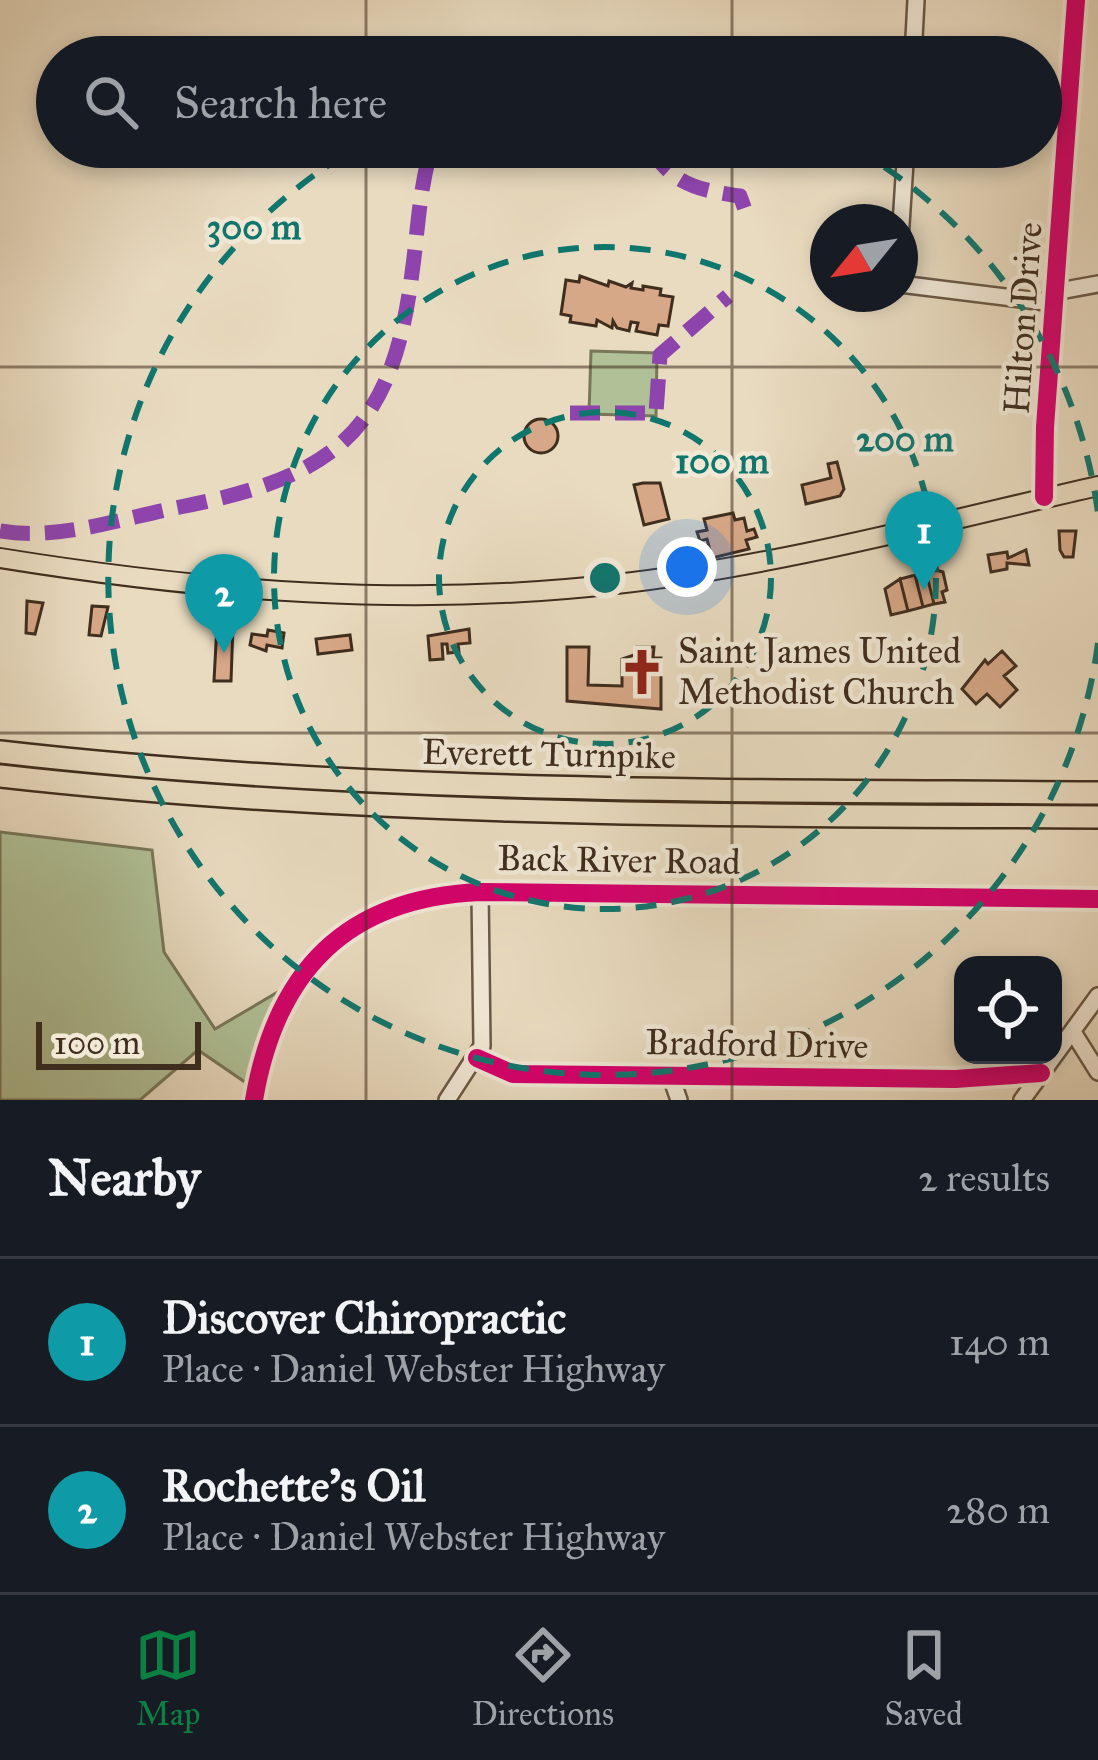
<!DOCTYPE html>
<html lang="en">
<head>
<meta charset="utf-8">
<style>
  :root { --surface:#171b24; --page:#242831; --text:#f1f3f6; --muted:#9ea1a6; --line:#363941; --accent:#0b8043 }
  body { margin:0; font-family:"IM FELL Great Primer",serif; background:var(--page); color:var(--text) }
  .controls { position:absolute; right:36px; bottom:36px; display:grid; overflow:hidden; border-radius:24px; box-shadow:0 6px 18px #0003 }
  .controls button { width:108px; height:108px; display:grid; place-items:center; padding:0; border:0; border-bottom:3px solid var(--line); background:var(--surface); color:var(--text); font:60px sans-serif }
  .compass { position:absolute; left:810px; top:204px; width:108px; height:108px; border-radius:50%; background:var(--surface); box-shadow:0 6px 18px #0003; rotate:240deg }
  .scale { position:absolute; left:36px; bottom:30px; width:165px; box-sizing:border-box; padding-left:12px; border:6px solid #3f2d1e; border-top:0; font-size:33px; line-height:42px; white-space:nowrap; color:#3f2d1e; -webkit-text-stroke:9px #f1e8d6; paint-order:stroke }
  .you { position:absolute; left:687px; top:567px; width:42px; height:42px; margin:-30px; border:9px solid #fff; border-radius:50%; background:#1a73e8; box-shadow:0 0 0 18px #1a73e833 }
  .badge { display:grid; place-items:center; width:78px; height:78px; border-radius:50%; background:var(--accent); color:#fff; font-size:39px; font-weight:700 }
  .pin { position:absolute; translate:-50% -99px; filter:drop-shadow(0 3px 6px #0008) }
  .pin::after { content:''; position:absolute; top:63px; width:42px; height:36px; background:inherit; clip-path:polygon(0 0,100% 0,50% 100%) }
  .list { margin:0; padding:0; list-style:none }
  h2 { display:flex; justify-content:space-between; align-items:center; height:156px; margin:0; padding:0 48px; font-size:51px }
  h2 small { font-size:39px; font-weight:400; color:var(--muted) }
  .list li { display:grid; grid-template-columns:78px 1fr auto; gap:36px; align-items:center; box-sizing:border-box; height:168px; padding:0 48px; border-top:3px solid var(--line) }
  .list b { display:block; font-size:45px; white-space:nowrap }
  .list p { margin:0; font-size:39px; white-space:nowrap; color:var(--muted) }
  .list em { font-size:39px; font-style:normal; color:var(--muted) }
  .icon { flex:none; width:66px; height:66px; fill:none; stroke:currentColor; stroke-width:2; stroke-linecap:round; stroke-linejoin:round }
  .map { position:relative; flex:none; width:1098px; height:1100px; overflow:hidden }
  .search { position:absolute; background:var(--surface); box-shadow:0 6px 18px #0003; left:36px; right:36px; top:36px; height:132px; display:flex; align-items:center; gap:30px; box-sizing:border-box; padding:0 42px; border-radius:66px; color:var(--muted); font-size:45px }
  .sheet { height:492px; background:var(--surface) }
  nav { display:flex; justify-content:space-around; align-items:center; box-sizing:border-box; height:168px; border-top:3px solid var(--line); background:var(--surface); font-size:33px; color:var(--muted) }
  nav a { display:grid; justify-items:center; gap:6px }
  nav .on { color:var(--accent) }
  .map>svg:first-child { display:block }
  .green { fill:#b0c197; stroke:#78775a; stroke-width:3 }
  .building { fill:#d7a887; stroke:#3f2d1e; stroke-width:3 }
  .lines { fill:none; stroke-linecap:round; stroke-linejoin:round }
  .minor-casing { stroke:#6a5846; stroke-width:20 }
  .major-casing { stroke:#3f2d1e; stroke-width:22 }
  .highway-casing { stroke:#3f2d1e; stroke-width:26 }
  .minor { stroke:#f1e8d6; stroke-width:15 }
  .major { stroke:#e9dbc0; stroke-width:18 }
  .highway { stroke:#e9dbc0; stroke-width:21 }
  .quiet { stroke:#8e44ad; stroke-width:15; stroke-dasharray:30 15; stroke-linecap:butt }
  .cycleway-casing { stroke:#f1e8d6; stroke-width:26 }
  .cycleway { stroke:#d6006c; stroke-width:18 }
  .grid { fill:none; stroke:#3f2d1e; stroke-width:3; stroke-opacity:0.55 }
  .ring { fill:none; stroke:#0f766e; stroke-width:6; stroke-dasharray:21 15 }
  .labels { text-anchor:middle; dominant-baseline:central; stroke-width:9; stroke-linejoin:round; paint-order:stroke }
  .street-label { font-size:36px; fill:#3f2d1e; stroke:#f1e8d6 }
  .poi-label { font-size:36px; fill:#3f2d1e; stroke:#f1e8d6; text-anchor:start }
  .centre { fill:#0f766e; stroke:#f1e8d6; stroke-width:6 }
  .ring-label { font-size:36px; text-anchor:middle; font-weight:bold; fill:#0f766e; stroke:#f1e8d6; stroke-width:9; stroke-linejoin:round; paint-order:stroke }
</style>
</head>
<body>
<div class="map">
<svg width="1098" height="1100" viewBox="0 0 1098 1100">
  <rect width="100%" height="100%" fill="#e9dbc0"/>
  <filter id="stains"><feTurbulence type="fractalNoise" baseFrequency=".00167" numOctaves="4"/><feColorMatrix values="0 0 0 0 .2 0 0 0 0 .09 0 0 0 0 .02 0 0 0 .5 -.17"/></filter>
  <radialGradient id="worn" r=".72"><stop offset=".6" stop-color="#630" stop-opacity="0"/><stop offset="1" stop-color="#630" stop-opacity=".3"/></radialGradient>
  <!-- green -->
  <path class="green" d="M591,351L657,353L656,416L589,414Z
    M0,832L152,850L164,952L215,1029L312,972L288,1013L258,1091L198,1050L140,1100H0Z"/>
  <!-- building -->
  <path class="building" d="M580,276L608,286L609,281L626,287L632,283L631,288L643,290V286L661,289L660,295L673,297L668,326L659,325L657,335L636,331L638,323L631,322L629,331L617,328L613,321L612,328L597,320L596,326L570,322L571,316L561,314L566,280L579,282Z
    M524 436a17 17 0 1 1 34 0a17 17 0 1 1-34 0Z
    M837,462L844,489L840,496L806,504L802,485L831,478L828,464Z
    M643,483H660L669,519L644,525L634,485Z
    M733,513L735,520L744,518L747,531L754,529L757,537L746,540L749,549L712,558L707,539L700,541L697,532L707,530L704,519Z
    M1059,531H1076L1073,557H1064L1060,550Z
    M1026,550L1029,565L1007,563V569L991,572L988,555L1007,552L1008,558Z
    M936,570L943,572L947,590L942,592L945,602L934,604L926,572Z
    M926,572L934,604L923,607L915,575Z
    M915,575L923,607L908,611L900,579Z
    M900,579L908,611L891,615L885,589Z
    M27,601L43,603L35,634L26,633Z
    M92,606L108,607L101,636L89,635Z
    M217,625H233L231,681H214Z
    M469,629L470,643L458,644L459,652L448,653L447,644H442L443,659L430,660L428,636Z
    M268,630L284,633L282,648L267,645L266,651L250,645L252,634L267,636Z
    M350,635L352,650L318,654L316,639Z
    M567,647H589L588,685L622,686V659L637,654V647H654L653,658H661V709L567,701Z
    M1002,651L1016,666L1004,676L1017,690L1000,707L987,694L976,704L962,689L985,660L988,664Z"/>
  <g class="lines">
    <defs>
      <path id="minor" d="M913,57L916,0
        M900,240L906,147
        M900,284L1053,303
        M1054,292L1098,284
        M1044,497L1045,427L1076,0
        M1073,1032L1098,1072
        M477,1058L513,1074L955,1079L1041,1073
        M671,1077L679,1100
        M254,1100C276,971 346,898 480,892L1098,899
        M447,1100L482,1046L480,892
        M1022,1100L1098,996"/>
      <path id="major" d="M0,558C204,591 411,608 616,584C778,566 940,522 1098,486"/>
      <path id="highway" d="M0,752C365,794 731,790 1098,793
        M0,776C365,817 731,815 1098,817"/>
    </defs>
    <!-- minor casing -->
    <use href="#minor" class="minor-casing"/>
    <!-- major casing -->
    <use href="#major" class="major-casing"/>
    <!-- highway casing -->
    <use href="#highway" class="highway-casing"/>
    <!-- minor -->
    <use href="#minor" class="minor"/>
    <!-- major -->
    <use href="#major" class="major"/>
    <!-- highway -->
    <use href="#highway" class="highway"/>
    <!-- quiet -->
    <path class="quiet" d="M650,147C672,185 699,190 740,196L747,215
      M570,413H656L660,355L728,296
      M0,531C58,541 123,518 180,507C333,477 392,434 412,273C418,231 419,188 432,147"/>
    <defs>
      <path id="cycleway" d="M1044,497L1045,427L1076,0
        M477,1058L513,1074L955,1079L1041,1073
        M254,1100C276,971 346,898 480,892L1098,899"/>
    </defs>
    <!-- cycleway casing -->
    <use href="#cycleway" class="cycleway-casing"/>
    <!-- cycleway -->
    <use href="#cycleway" class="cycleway"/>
  </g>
  <!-- grid -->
  <path class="grid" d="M366,0V57M732,0V57M366,147V1100M732,147V1100M0,367H1098M0,733H1098"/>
  <!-- distance rings -->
  <g class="ring">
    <circle cx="605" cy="578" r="166"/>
    <circle cx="605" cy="578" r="331"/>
    <path d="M1098 643A497 497 0 1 1 356 148M854 148A497 497 0 0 1 1098 513"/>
  </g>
  <!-- icons -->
  <defs>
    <symbol id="church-bare" viewBox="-9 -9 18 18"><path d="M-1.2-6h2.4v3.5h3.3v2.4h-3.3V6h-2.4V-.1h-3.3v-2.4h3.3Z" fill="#8f2418" stroke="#f1e8d6" stroke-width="2.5" paint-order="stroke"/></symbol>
  </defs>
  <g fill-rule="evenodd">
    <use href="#church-bare" x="609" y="639" width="66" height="66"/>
  </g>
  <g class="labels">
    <!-- street labels -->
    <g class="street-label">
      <text transform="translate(1023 318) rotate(-86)">Hilton Drive</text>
      <text transform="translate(549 754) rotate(1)">Everett Turnpike</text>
      <text transform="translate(619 860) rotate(1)">Back River Road</text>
      <text transform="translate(757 1044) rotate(1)">Bradford Drive</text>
    </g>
    <!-- poi labels -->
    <g class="poi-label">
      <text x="678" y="651">Saint James United<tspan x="678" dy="41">Methodist Church</tspan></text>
    </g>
  </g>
  <circle cx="605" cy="578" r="18" class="centre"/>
  <g class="ring-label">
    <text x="254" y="239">300 m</text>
    <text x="905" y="451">200 m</text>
    <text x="722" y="473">100 m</text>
  </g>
  <rect width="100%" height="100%" filter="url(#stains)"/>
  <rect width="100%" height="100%" fill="url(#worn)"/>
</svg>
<div class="controls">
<button><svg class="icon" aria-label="locate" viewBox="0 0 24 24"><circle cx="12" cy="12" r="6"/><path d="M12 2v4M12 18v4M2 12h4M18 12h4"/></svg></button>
</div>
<svg class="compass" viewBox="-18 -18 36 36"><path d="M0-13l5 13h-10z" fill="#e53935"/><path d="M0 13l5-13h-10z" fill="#9ea1a6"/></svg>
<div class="scale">100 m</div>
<div class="you"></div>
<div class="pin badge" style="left:924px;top:590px;background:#0f9aa8">1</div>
<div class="pin badge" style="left:224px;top:653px;background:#0f9aa8">2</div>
<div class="search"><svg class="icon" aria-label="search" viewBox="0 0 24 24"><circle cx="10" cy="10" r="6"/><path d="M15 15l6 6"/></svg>Search here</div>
</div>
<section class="sheet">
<h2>Nearby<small>2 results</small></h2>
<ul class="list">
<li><span class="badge" style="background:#0f9aa8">1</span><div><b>Discover Chiropractic</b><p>Place · Daniel Webster Highway</p></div><em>140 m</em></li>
<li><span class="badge" style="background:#0f9aa8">2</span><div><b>Rochette's Oil</b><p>Place · Daniel Webster Highway</p></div><em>280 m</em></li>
</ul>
</section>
<nav>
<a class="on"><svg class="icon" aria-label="map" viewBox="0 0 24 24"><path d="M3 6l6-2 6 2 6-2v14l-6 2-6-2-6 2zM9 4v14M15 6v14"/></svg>Map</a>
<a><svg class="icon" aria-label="directions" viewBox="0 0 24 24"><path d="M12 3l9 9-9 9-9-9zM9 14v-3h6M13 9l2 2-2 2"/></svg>Directions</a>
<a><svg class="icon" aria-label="saved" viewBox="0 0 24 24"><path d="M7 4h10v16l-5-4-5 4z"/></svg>Saved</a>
</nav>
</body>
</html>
